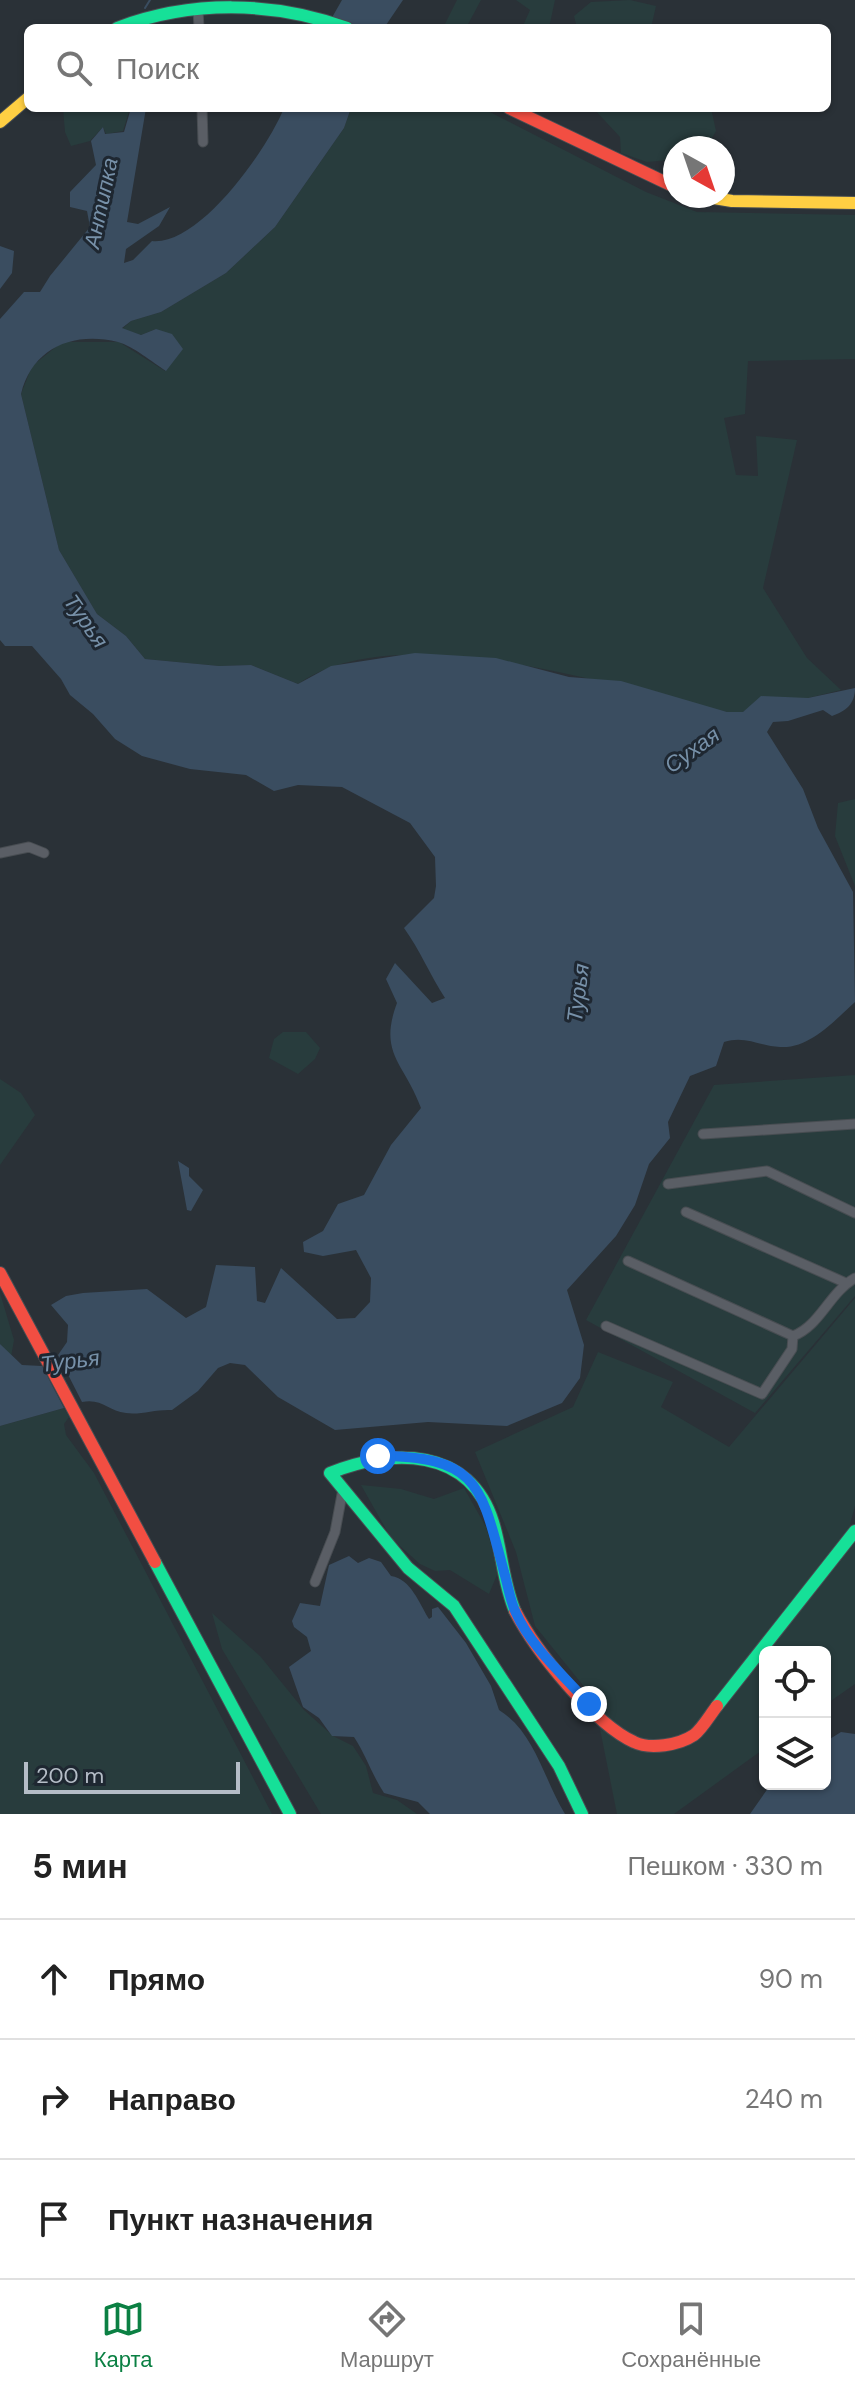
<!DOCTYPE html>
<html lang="ru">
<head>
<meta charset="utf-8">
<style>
  :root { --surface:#fff; --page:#f2f2f2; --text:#222; --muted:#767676; --line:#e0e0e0; --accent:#0b8043 }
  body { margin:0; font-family:"DM Sans",sans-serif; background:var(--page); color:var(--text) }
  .controls { position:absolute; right:24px; bottom:24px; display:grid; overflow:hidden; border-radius:12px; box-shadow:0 2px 6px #0004 }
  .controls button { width:72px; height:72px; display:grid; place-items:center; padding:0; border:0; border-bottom:2px solid var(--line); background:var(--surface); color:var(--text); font:40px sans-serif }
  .compass { position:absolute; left:663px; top:136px; width:72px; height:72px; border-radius:50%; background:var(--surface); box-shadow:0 2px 6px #0004; rotate:140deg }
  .scale { position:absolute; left:24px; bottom:20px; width:216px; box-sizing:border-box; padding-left:8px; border:4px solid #b5bdc7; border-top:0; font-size:22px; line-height:28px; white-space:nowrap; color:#b5bdc7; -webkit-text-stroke:6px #1e2731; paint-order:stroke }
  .stop { position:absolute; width:24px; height:24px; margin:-18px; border:6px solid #1a73e8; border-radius:50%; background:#fff }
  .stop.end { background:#1a73e8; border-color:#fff; box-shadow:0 2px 8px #0008 }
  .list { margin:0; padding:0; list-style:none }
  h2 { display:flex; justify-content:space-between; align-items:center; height:104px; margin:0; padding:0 32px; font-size:34px }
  h2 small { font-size:26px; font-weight:400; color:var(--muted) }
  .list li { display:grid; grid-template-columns:52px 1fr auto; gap:24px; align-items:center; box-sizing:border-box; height:120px; padding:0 32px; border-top:2px solid var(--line) }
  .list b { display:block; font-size:30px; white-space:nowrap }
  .list em { font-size:26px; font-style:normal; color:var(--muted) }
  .icon { flex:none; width:44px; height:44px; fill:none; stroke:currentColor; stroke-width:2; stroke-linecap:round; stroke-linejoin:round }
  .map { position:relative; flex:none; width:855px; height:1814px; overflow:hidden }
  .search { position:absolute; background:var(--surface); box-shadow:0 2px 6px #0004; left:24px; right:24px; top:24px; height:88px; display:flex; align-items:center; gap:20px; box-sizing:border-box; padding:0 28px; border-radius:12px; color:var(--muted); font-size:30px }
  .sheet { height:464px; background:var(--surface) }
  nav { display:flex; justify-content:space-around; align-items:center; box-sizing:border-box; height:112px; border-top:2px solid var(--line); background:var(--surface); font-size:22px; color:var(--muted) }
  nav a { display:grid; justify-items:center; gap:4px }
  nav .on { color:var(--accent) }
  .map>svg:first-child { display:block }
  .green { fill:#283c3d }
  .water { fill:#3a4d60 }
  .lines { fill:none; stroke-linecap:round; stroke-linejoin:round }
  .stream { stroke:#3a4d60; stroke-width:2 }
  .street-casing { stroke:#484d52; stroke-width:11 }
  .fast-casing { stroke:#484d52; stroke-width:14 }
  .slow-casing { stroke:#484d52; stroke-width:14 }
  .jam-casing { stroke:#484d52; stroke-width:14 }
  .street { stroke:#5a5e65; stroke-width:9 }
  .fast { stroke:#16e098; stroke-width:12 }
  .slow { stroke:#ffcf43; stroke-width:12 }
  .jam { stroke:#f24e42; stroke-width:12 }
  .route { stroke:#1a73e8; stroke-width:10 }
  .labels { text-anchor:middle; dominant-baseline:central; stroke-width:6; stroke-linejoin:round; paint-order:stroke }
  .water-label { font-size:22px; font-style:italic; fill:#7791a9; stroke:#1e2731 }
</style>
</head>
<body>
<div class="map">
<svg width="855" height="1814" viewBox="0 0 855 1814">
  <rect width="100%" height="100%" fill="#2a3137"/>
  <!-- green -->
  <path class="green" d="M457,0H481L466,28H443Z
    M516,0H555L549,28H522L530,10Z
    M630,0L656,6L651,28H577L574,16L591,2Z
    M63,108H130L123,131L106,134L103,127L90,141L71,146L65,132Z
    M351,108H482L646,192L697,212L855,215V359L748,361L745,414L724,418L736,475L758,476L756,436L797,440L763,588L807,658L841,690L808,698L770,699L743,712H727C617,688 396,614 298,684L251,665L219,666L145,659L126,636L97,614L59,550L21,394L32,366L62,342H119L165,371L156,329L141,335L122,329L131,321L161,312L226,273L275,227L344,128Z
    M593,108H711L716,131L706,148H675L669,160L647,162L621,153L620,137Z
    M855,799V886L835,836L838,803Z
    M283,1032H306L320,1048L315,1059L298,1074L269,1058L274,1039Z
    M855,1075V1296L755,1413L586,1320L714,1085Z
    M0,1079L21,1093L35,1115L0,1165Z
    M0,1293L14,1340L11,1357L0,1344Z
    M855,1298V1506L850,1524L855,1531V1684L825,1705V1652H765V1748L674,1814H617L594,1699L535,1626L516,1552L475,1452L573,1407L598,1352L673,1382L661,1407L729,1447Z
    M64,1408L69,1417L64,1424L66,1435L94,1473L272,1814H0V1426Z
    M361,1485L401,1489L434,1499L464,1488L486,1527L499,1570L489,1594L450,1570L435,1571L420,1564L391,1538Z
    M212,1613L260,1656L304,1710L333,1736L353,1746L366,1766L373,1793L397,1800L417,1814H321L222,1649Z"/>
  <!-- water -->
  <path class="water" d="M342,0H403L384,28H326Z
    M131,108H146L127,222L138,224L170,207L159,226L126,249L124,263L133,260L152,241C200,246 268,148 284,108H351L344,128L275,227L226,273L161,312L131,321L122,328L141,335L156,329L172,334L183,349L166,371C152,362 133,346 118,342C73,331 32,348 21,394L59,550L97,614L126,636L145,659L219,666L251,665L298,684L331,666L415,653L496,658L569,677L621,681L727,712H743L761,696L808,698L855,688C855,704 846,711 832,716L823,710L788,721L773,722L767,732L803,789L818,828L853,892L855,1002C835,1020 810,1049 780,1047C759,1046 745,1035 724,1042L716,1066L690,1076L668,1122L670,1138L649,1164L635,1205L616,1236L567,1290L584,1345L580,1378L562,1403L507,1426L428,1422L335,1430L278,1397L245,1365L230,1363L218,1368L198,1391L172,1410C156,1409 141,1415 126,1413C108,1411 102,1398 82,1402L58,1355L67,1342L68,1325L51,1305L66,1296L83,1293L147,1289L186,1318L206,1307L216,1265L255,1267L257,1301L265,1303L281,1268L337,1319L355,1318L370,1302L371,1278L356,1250L323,1256L304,1252L303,1242L323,1231L338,1204L364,1195L391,1145L421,1108C404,1062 378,1054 397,1003L386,979L395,963L432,1003L445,998C430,975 420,950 404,928L434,898L436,886L435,857L410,823L342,787L298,785L274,791L246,775L190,769L142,756L115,739L93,714L70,695L61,679L32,646H5L0,640V319L24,292H40L50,276L90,227L87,211L70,207V192L96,165L91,141L103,127L105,134L124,132Z
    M0,246L14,251L12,273L0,289Z
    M178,1161L189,1168V1176L203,1190L191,1211L187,1210Z
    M0,1344L22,1365L42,1366L64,1408L0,1426Z
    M349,1556L358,1563L369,1558L381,1562L391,1576C411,1579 419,1603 429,1619L432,1617V1609L438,1607L466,1643L491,1686L499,1710C535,1732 544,1780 565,1814H430L418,1802L384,1793C372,1775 366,1755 354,1737L332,1736L319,1718L303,1707L289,1667L311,1651L307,1637L294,1627L292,1621L300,1603L320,1606L329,1565Z
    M841,1732L855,1734V1814H750L771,1784H825V1742Z"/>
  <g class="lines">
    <!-- stream -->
    <path class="stream" d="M145,8L150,0"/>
    <defs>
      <path id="street" d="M198,10L199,28
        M202,108L203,142
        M0,853L29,847L44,853
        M703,1134L855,1124
        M668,1184L767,1171L855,1213
        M686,1212L846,1283
        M628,1261L793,1336C820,1326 829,1293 855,1278
        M606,1326L762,1394L792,1349L793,1336
        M315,1582L335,1532L343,1489"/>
      <path id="fast" d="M117,28C191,0 273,1 347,28
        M155,1562L290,1814
        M515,1611C503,1583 502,1551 493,1522C470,1447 391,1448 330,1473L408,1568L454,1606L559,1766L582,1814
        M717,1706L855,1531"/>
      <path id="slow" d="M0,122L28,98
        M702,196L732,201L855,203"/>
      <path id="jam" d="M509,108L675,187
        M0,1273L155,1562
        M515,1611C535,1650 594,1724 634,1742C650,1750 679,1745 694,1735C702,1729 710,1715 717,1706"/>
    </defs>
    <!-- street casing -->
    <use href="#street" class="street-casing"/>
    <!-- fast casing -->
    <use href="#fast" class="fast-casing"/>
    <!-- slow casing -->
    <use href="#slow" class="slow-casing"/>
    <!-- jam casing -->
    <use href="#jam" class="jam-casing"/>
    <!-- street -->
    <use href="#street" class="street"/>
    <!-- fast -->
    <use href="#fast" class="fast"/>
    <!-- slow -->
    <use href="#slow" class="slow"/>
    <!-- jam -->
    <use href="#jam" class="jam"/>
  </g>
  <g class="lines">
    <!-- route -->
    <path class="route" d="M378,1456C479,1456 481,1486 504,1572C508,1585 510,1601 516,1613C531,1647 565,1677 589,1704"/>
  </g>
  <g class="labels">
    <!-- water labels -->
    <g class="water-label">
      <text transform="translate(101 203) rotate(-78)">Антипка</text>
      <text transform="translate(86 621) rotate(55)">Турья</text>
      <text transform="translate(692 750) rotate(-36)">Сухая</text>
      <text transform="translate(578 993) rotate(-83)">Турья</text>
      <text transform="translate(70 1361) rotate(-7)">Турья</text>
    </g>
  </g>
</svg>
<div class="controls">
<button><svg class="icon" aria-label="locate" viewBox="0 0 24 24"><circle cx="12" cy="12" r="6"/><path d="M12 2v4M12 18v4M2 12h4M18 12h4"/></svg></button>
<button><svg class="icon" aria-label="layers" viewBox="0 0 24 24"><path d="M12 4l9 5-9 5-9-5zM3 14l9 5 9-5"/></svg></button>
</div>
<svg class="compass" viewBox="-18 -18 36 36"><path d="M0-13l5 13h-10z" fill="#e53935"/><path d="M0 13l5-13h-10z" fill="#767676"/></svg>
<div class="scale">200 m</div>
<div class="stop" style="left:378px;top:1456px"></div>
<div class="stop end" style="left:589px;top:1704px"></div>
<div class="search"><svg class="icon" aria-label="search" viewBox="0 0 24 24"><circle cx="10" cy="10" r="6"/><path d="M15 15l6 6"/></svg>Поиск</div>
</div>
<section class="sheet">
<h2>5 мин<small>Пешком · 330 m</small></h2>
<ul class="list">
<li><svg class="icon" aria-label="ahead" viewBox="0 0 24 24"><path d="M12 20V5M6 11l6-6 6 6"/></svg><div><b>Прямо</b></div><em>90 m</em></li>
<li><svg class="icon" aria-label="right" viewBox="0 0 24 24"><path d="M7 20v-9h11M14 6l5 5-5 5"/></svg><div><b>Направо</b></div><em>240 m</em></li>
<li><svg class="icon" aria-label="arrive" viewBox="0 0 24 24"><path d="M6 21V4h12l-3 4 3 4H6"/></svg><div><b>Пункт назначения</b></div></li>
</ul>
</section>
<nav>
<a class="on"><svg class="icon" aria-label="map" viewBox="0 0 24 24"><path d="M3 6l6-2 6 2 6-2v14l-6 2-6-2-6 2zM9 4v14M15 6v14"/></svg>Карта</a>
<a><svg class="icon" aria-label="directions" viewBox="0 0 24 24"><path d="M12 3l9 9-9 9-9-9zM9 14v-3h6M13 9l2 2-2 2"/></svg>Маршрут</a>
<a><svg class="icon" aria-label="saved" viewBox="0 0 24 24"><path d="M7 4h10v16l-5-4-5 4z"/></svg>Сохранённые</a>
</nav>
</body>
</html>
